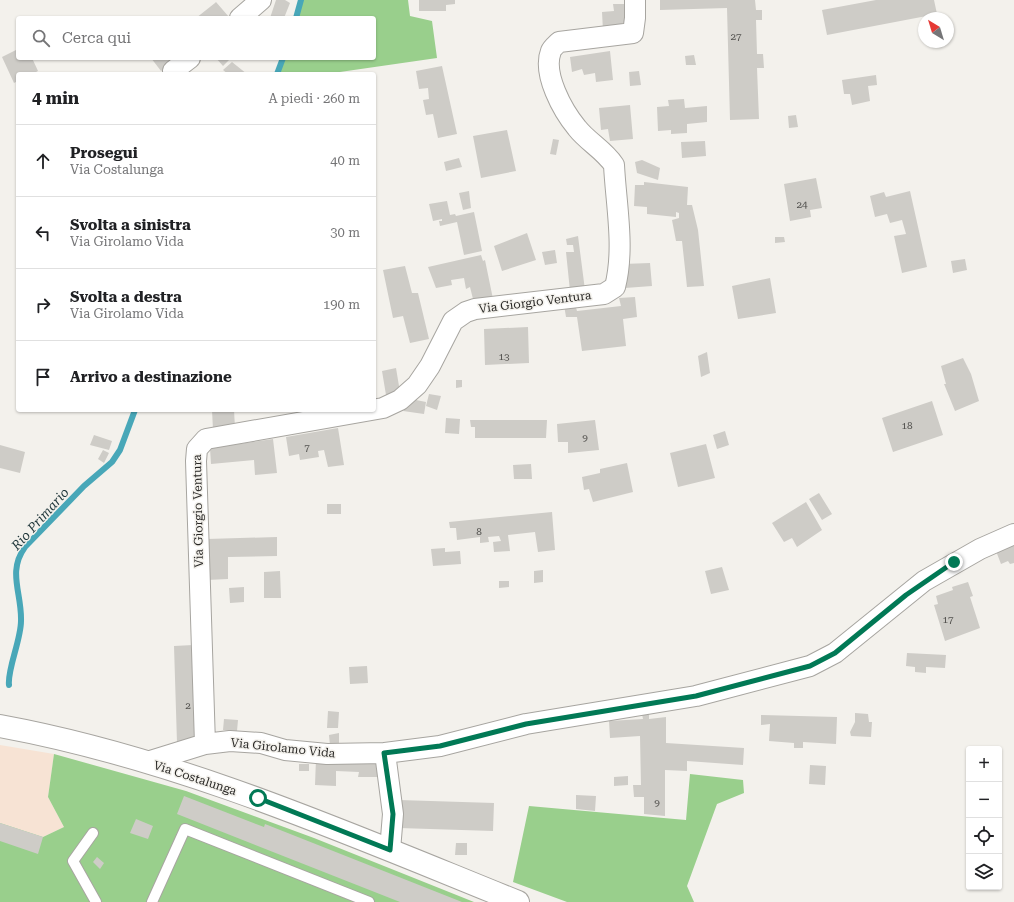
<!DOCTYPE html>
<html lang="it">
<head>
<meta charset="utf-8">
<style>
  :root { --surface:#fff; --page:#f6f6f6; --text:#202124; --muted:#757577; --line:#e0e0e0 }
  body { margin:0; font-family:"Roboto Serif",serif; background:var(--page); color:var(--text) }
  .controls { position:absolute; right:12px; bottom:12px; display:grid; overflow:hidden; border-radius:4px; box-shadow:0 1px 3px #0004 }
  .controls button { width:36px; height:36px; display:grid; place-items:center; padding:0; border:0; border-bottom:1px solid var(--line); background:var(--surface); color:var(--text); font:20px sans-serif }
  .compass { position:absolute; left:918px; top:12px; width:36px; height:36px; border-radius:50%; background:var(--surface); box-shadow:0 1px 3px #0004; rotate:322deg }
  .stop { position:absolute; width:12px; height:12px; margin:-9px; border:3px solid #017955; border-radius:50%; background:#fff }
  .stop.end { background:#017955; border-color:#fff; box-shadow:0 1px 4px #0008 }
  .list { margin:0; padding:0; list-style:none }
  h2 { display:flex; justify-content:space-between; align-items:center; height:52px; margin:0; padding:0 16px; font-size:17px }
  h2 small { font-size:13px; font-weight:400; color:var(--muted) }
  .list li { display:grid; grid-template-columns:26px 1fr auto; gap:12px; align-items:center; box-sizing:border-box; height:72px; padding:0 16px; border-top:1px solid var(--line) }
  .list b { display:block; font-size:15px; white-space:nowrap }
  .list p { margin:0; font-size:13px; white-space:nowrap; color:var(--muted) }
  .list em { font-size:13px; font-style:normal; color:var(--muted) }
  .icon { flex:none; width:22px; height:22px; fill:none; stroke:currentColor; stroke-width:2; stroke-linecap:round; stroke-linejoin:round }
  .map { position:relative; flex:none; width:1014px; height:902px; overflow:hidden }
  .search { position:absolute; background:var(--surface); box-shadow:0 1px 3px #0004; left:16px; top:16px; width:360px; height:44px; display:flex; align-items:center; gap:10px; box-sizing:border-box; padding:0 14px; border-radius:4px; color:var(--muted); font-size:15px }
  .panel { position:absolute; background:var(--surface); box-shadow:0 1px 3px #0004; left:16px; top:72px; width:360px; height:340px; border-radius:4px }
  .map>svg:first-child { display:block }
  .industrial { fill:#f7e3d4 }
  .green { fill:#99cf8c }
  .lines { fill:none; stroke-linecap:round; stroke-linejoin:round }
  .stream { stroke:#48a7b8; stroke-width:6 }
  .building { fill:#ceccc7 }
  .lane-casing { stroke:#a7a5a0; stroke-width:12 }
  .street-casing { stroke:#a7a5a0; stroke-width:22 }
  .secondary-casing { stroke:#a7a5a0; stroke-width:24 }
  .lane { stroke:#fff; stroke-width:10 }
  .street { stroke:#fff; stroke-width:20 }
  .secondary { stroke:#fff; stroke-width:22 }
  .route { stroke:#017955; stroke-width:5 }
  .labels { text-anchor:middle; dominant-baseline:central; stroke-width:3; stroke-linejoin:round; paint-order:stroke }
  .number-label { font-size:10px; fill:#52514e }
  .street-label { font-size:12px; fill:#292826; stroke:#f3f1ec }
  .water-label { font-size:13px; font-style:italic; fill:#1f363a; stroke:#f3f1ec }
</style>
</head>
<body>
<div class="map">
<svg width="1014" height="902" viewBox="0 0 1014 902">
  <rect width="100%" height="100%" fill="#f3f1ec"/>
  <!-- industrial -->
  <path class="industrial" d="M0,745L54,754L48,797L64,827L43,837L0,823Z"/>
  <!-- green -->
  <path class="green" d="M301,0H408L410,16L432,21L437,58L326,74H277L283,58H374V18H296Z
    M54,754L186,791L314,838L474,902H0V823L43,837L64,827L48,797Z
    M690,774L743,780L744,793L717,804L687,886L694,902H567L513,882L529,806L686,820Z"/>
  <g class="lines">
    <!-- stream -->
    <path class="stream" d="M296,18L301,0
      M277,74L283,58
      M9,685C7,670 21,640 21,621C22,593 7,572 25,547L84,486L112,462L120,450L135,410"/>
  </g>
  <!-- building -->
  <path class="building" d="M276,0H285L290,3L284,18H270Z
    M419,0H455V4L446,5V11H419Z
    M660,0H755L756,10H762V20H756L757,54H763L764,68H757L759,119L730,120L727,8L660,10Z
    M876,0H934L937,14L827,35L822,10Z
    M216,2L229,17L196,18L215,3Z
    M613,4H625L626,26L603,31L602,12L614,11Z
    M18,49V58H32L38,71L32,74H18V81L14,83L2,57Z
    M610,51L613,80L596,82L595,73L584,75L582,69L572,72L570,57Z
    M694,55L696,65H686L685,56Z
    M151,58H178L161,71Z
    M216,58H229L230,59L223,66Z
    M232,62L247,74H228L223,70Z
    M442,66L457,134L438,138L433,114L426,115L423,100L429,99L428,88L419,89L416,71Z
    M639,71L641,85L630,86L629,72Z
    M876,75L877,85L868,86L870,101L852,105L850,94H844L842,80Z
    M684,99L685,108L707,106V122L687,124V133L671,134V130L658,131L657,107L669,106L668,100Z
    M630,105L633,139L610,141L608,129L601,130L599,108Z
    M796,115L798,127L789,128L788,116Z
    M507,130L516,171L481,178L473,136Z
    M553,139L559,140L556,155L550,154Z
    M705,141L706,156L682,158L681,142Z
    M459,158L462,167L446,171L444,162Z
    M642,160L660,168L658,180L637,173L635,162Z
    M816,178L822,208L810,210L811,217L790,221L784,184Z
    M644,182L688,187L687,205H692L698,230L704,286L687,287L682,241H676L672,220L679,218V213L676,212V217L647,214V207L634,206L635,185H644Z
    M469,191L471,208L463,210L459,193Z
    M910,191L927,267L902,273L894,236L906,234L902,220L890,223L887,214L875,217L870,196L884,192L886,197Z
    M447,201L450,215L455,214L456,216L474,212L482,251L464,255L457,222L440,226L439,221H442V219L433,221L429,204Z
    M527,233L536,260L502,271L494,246Z
    M578,236L585,290L570,291L566,252H574L573,245H567L566,239Z
    M775,237H784L785,242L775,243Z
    M555,250L557,263L545,265L542,252Z
    M481,255L483,261L485,260L493,299L474,303L470,287L466,289L464,278L451,280L452,285L436,288L428,267Z
    M965,259L967,270L953,273L951,261Z
    M650,263L652,286L625,288L623,264Z
    M405,266L412,293H418L429,339L410,343L403,316L393,318L383,270Z
    M770,278L776,313L738,319L732,286Z
    M635,297L637,317L623,319L626,346L582,351L577,317H566L564,305L575,304L577,311L621,306L619,298Z
    M528,327L529,363L485,365L484,329Z
    M707,352L710,373L701,377L698,356Z
    M963,358L971,374L979,401L955,411L944,384H946L941,366Z
    M396,368L400,392L386,395L382,371Z
    M456,380H462V387L456,388Z
    M429,394L441,396L437,410L426,406Z
    M416,400L426,402L424,414L403,411Z
    M932,401L943,435L893,452L882,418Z
    M212,410H234L235,428L213,430Z
    M446,418L460,419L459,434L445,433Z
    M470,420H547L546,438H475V427H471Z
    M595,420L599,450L568,453V442H558L557,424Z
    M338,428L344,465L328,467L324,450L318,451L319,457L300,460L299,454L289,456L286,437Z
    M725,431L729,445L717,449L713,435Z
    M94,435L112,441L109,450L90,445Z
    M273,439L277,473L255,475L254,460L211,464L210,448Z
    M706,444L715,478L678,487L670,453Z
    M0,445L25,452L20,473L0,468Z
    M103,450L109,453L104,463L98,459Z
    M627,463L633,492L593,502L589,489L584,490L582,477L600,473V469Z
    M531,464L532,479H514L513,465Z
    M819,493L832,514L822,520L809,499Z
    M806,502L822,530L797,547L792,538L784,542L772,523Z
    M327,504H341V514H327Z
    M552,512L555,550L538,552L535,532L508,535L510,551L494,552L493,542L501,541L499,536L488,537L489,542L480,543V537L457,540L456,528H450L449,522Z
    M277,537V556L228,557V579L207,580V539Z
    M1014,543V563L1010,564L1008,561L1001,564L996,551Z
    M445,548V552L460,551L461,564L433,566L431,549Z
    M722,567L729,590L711,594L705,571Z
    M543,570V582L534,583V571Z
    M280,571L281,598H264V572Z
    M499,581H509V587L499,588Z
    M968,582L973,596L970,597L980,628L945,641L934,605L938,604L936,596L953,590L952,587Z
    M244,587V602L230,603L229,588Z
    M193,645L197,738L177,743L174,646Z
    M907,653L946,655L945,668L926,667V673L915,672V667L906,666Z
    M367,666L368,683L350,684L349,667Z
    M328,711L339,712L338,728H327Z
    M649,713V719L666,717V743L744,748L743,765L687,761V771L665,770V816L644,814V797H634L633,785H641L640,736L610,738L609,721L643,719L642,714Z
    M855,713L868,714L869,722H872L871,737L851,736L850,732L855,722Z
    M761,715L837,717L836,744L803,742V748H794V743L769,741L770,724L761,725Z
    M224,719L238,720L237,731L223,730Z
    M339,733V746H330L329,735Z
    M316,759L377,762L380,777H358L359,772L336,771V786L315,785Z
    M299,764H309V771H299Z
    M810,765L826,766L825,785L809,784Z
    M628,776V785L614,786V777Z
    M576,795L596,796L595,811L576,809Z
    M184,796L264,827L265,824L462,902H400L177,814Z
    M399,800L494,803L493,831L399,828Z
    M136,819L153,826L148,839L130,833Z
    M0,823L43,837L38,854L0,841Z
    M456,843H467V855H455Z
    M97,857L104,863L100,869L93,862Z"/>
  <g class="lines">
    <defs>
      <path id="lane" d="M93,833L73,861L96,902
        M152,902L185,829L369,902"/>
      <path id="street" d="M240,18L261,0
        M173,71L190,58
        M205,744L230,741L261,743L285,750L327,754L385,753L440,746L526,724L696,696L810,666L835,653L924,581L980,549L1014,534
        M385,753L393,814L390,850
        M147,762L205,744L196,461L197,449L206,439L383,408L400,400L417,385L430,366L453,321L466,312L475,309L604,294L615,287C625,248 616,205 614,165C604,150 588,142 577,128C563,111 542,74 551,51C552,48 556,45 559,42L633,33L635,18V0"/>
      <path id="secondary" d="M0,726C180,759 349,834 518,902"/>
    </defs>
    <!-- lane casing -->
    <use href="#lane" class="lane-casing"/>
    <!-- street casing -->
    <use href="#street" class="street-casing"/>
    <!-- secondary casing -->
    <use href="#secondary" class="secondary-casing"/>
    <!-- lane -->
    <use href="#lane" class="lane"/>
    <!-- street -->
    <use href="#street" class="street"/>
    <!-- secondary -->
    <use href="#secondary" class="secondary"/>
  </g>
  <g class="lines">
    <!-- route -->
    <path class="route" d="M258,798L390,850L393,814L384,753L440,746L526,724L696,696L810,666L835,653L906,595L954,562"/>
  </g>
  <g class="labels">
    <!-- number labels -->
    <g class="number-label">
      <text x="736" y="36">27</text>
      <text x="802" y="204">24</text>
      <text x="504" y="356">13</text>
      <text x="907" y="425">18</text>
      <text x="585" y="437">9</text>
      <text x="307" y="447">7</text>
      <text x="479" y="531">8</text>
      <text x="948" y="619">17</text>
      <text x="188" y="705">2</text>
      <text x="657" y="802">9</text>
    </g>
    <!-- street labels -->
    <g class="street-label">
      <text transform="translate(535 302) rotate(-7)">Via Giorgio Ventura</text>
      <text transform="translate(198 511) rotate(-91)">Via Giorgio Ventura</text>
      <text transform="translate(283 748) rotate(6)">Via Girolamo Vida</text>
      <text transform="translate(195 778) rotate(18)">Via Costalunga</text>
    </g>
    <!-- water labels -->
    <g class="water-label">
      <text transform="translate(40 519) rotate(-48)">Rio Primario</text>
    </g>
  </g>
</svg>
<div class="controls">
<button>+</button>
<button>−</button>
<button><svg class="icon" aria-label="locate" viewBox="0 0 24 24"><circle cx="12" cy="12" r="6"/><path d="M12 2v4M12 18v4M2 12h4M18 12h4"/></svg></button>
<button><svg class="icon" aria-label="layers" viewBox="0 0 24 24"><path d="M12 4l9 5-9 5-9-5zM3 14l9 5 9-5"/></svg></button>
</div>
<svg class="compass" viewBox="-18 -18 36 36"><path d="M0-13l5 13h-10z" fill="#e53935"/><path d="M0 13l5-13h-10z" fill="#757577"/></svg>
<div class="stop" style="left:258px;top:798px"></div>
<div class="stop end" style="left:954px;top:562px"></div>
<div class="search"><svg class="icon" aria-label="search" viewBox="0 0 24 24"><circle cx="10" cy="10" r="6"/><path d="M15 15l6 6"/></svg>Cerca qui</div>
<section class="panel">
<h2>4 min<small>A piedi · 260 m</small></h2>
<ul class="list">
<li><svg class="icon" aria-label="ahead" viewBox="0 0 24 24"><path d="M12 20V5M6 11l6-6 6 6"/></svg><div><b>Prosegui</b><p>Via Costalunga</p></div><em>40 m</em></li>
<li><svg class="icon" aria-label="left" viewBox="0 0 24 24"><path d="M17 20v-9H6M10 6l-5 5 5 5"/></svg><div><b>Svolta a sinistra</b><p>Via Girolamo Vida</p></div><em>30 m</em></li>
<li><svg class="icon" aria-label="right" viewBox="0 0 24 24"><path d="M7 20v-9h11M14 6l5 5-5 5"/></svg><div><b>Svolta a destra</b><p>Via Girolamo Vida</p></div><em>190 m</em></li>
<li><svg class="icon" aria-label="arrive" viewBox="0 0 24 24"><path d="M6 21V4h12l-3 4 3 4H6"/></svg><div><b>Arrivo a destinazione</b></div></li>
</ul>
</section>
</div>
</body>
</html>
